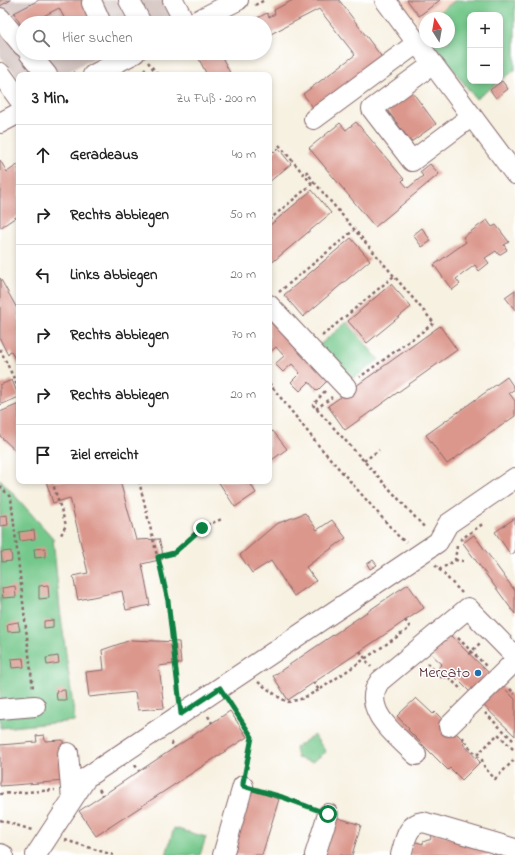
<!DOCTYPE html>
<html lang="de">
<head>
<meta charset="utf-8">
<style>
  :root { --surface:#fff; --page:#f6f6f6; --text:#222; --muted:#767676; --line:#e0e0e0 }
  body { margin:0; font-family:"Indie Flower",sans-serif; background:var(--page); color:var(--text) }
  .controls { position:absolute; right:12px; top:12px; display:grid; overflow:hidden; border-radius:8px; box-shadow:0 2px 6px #0003 }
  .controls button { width:36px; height:36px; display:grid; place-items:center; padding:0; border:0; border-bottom:1px solid var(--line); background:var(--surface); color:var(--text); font:20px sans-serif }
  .compass { position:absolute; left:419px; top:12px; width:36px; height:36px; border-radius:50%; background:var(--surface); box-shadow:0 2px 6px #0003; rotate:349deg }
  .stop { position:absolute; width:12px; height:12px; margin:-9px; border:3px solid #0b8043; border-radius:50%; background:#fff }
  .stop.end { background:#0b8043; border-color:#fff; box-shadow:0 1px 4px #0008 }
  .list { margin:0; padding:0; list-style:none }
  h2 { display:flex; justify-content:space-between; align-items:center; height:52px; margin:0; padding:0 16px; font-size:17px }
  h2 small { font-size:13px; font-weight:400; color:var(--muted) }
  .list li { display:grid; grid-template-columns:26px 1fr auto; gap:12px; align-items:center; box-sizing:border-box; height:60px; padding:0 16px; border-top:1px solid var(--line) }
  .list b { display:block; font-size:15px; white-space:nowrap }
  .list em { font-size:13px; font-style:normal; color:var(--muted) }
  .icon { flex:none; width:22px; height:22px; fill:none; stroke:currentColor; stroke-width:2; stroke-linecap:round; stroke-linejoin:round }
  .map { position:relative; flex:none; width:515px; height:855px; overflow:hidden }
  .search { position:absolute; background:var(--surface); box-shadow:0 2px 6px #0003; left:16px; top:16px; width:256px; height:44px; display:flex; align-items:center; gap:10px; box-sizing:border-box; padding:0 14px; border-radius:22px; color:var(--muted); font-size:15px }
  .panel { position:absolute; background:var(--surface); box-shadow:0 2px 6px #0003; left:16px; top:72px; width:256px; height:412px; border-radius:8px }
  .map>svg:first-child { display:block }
  .built { fill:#f4d3c0 }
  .industrial { fill:#d0c0bc }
  .green { fill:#75c88b; stroke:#60745b; fill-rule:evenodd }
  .building { fill:#db978c }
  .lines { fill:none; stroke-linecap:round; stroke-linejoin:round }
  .minor-casing { stroke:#87686b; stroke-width:22 }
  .path { stroke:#87686b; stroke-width:2.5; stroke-dasharray:3 3; stroke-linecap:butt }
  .minor { stroke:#fff; stroke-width:20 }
  .route { stroke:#0b8043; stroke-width:5 }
  .poi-dot { fill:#1f6fb2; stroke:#fff; stroke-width:1.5 }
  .labels { text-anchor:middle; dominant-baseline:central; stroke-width:3; stroke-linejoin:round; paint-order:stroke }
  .poi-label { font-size:16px; fill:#4a1f2b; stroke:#fff; text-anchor:end }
</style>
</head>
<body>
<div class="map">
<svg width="515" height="855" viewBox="0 0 515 855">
  <rect width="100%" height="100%" fill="#fff"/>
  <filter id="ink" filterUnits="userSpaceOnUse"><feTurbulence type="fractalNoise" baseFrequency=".025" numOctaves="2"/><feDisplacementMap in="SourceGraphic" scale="8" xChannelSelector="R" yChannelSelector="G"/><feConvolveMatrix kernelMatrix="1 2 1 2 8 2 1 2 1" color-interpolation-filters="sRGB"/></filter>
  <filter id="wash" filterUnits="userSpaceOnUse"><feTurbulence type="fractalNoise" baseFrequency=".012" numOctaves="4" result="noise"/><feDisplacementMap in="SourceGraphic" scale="16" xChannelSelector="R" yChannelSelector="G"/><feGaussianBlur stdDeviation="0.9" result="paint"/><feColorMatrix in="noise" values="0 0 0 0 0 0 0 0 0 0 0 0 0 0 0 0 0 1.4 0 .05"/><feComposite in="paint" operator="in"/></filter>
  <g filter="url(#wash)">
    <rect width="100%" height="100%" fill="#f7f1e1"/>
    <!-- built -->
    <path class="built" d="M399,0H456L430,18H425V21L419,25Z"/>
    <!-- industrial -->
    <path class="industrial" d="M0,0H164L173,17L162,23H23V53H104L62,75H19V78L0,56Z"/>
    <!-- green -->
    <path class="green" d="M456,0H515V70L476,99L432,42H449V18H430ZM470,15H500V81H470Z
      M347,322L379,360L349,381L317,347Z
      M0,479L53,538L60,609L75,721L0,728Z
      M314,735L326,752L312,762L297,758L295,748Z
      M174,828L206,837L200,855H166Z"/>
    <g id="blocks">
      <!-- building -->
      <path class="building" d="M0,0H11L0,6Z
        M39,0H83L95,23H67L59,8L30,23H23V27H22L14,13Z
        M293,0H339L384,60L315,110L303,94L355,55L319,9L265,37V23H248L267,13L269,17L275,14L274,10Z
        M407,0H440L419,16Z
        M201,53H235L223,59L231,75H207L197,55Z
        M502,81L508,89L496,98L490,90Z
        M410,89L436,124L411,142L385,107Z
        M356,122L404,179L402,181L408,188L423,176L420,172L430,164L439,174L375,227L309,148L340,123L346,130Z
        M278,148L291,164L269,182V151L271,149L274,152Z
        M0,160L7,172L19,164V215L0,228Z
        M312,190L331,213L269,265V226Z
        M487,220L492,227L496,225L509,242L504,245L507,250L499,255L496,251L485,258L489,263L479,271L475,265L456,279L460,284L452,290L434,265L466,242L463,237Z
        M422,228L431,241L422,247L413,235Z
        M351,238L370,260L303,317L284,295Z
        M0,278L19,312V367L11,351L9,352V354L8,355L0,339Z
        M391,284L411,307L367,343L348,321Z
        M515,290V310L505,297Z
        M269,313L330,378L317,391L309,382L300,391L291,382L300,373L292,364L283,372L275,364L284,356L276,347L269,353Z
        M440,326L457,350L345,430L328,406Z
        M507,377L515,389L509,393L515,401V416L447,464L426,435Z
        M12,380L19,397L0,405V385Z
        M19,404V454L0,436V412Z
        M273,431L287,449L269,462V433Z
        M46,481H120L136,540L159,539L162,550L163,559L142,564L150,605L126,610L122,591L78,600L73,576L88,573L70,498L53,503Z
        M218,481H249L256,493L235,507Z
        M305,513L317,530L332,520L346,538L306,567L316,581L294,596L271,561L252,573L240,555L276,524Z
        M7,515L8,525L0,526V516Z
        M515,518V552L511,555L495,532Z
        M34,530L35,539L20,541L19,532Z
        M474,535L515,591V614L463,543Z
        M45,548V557L35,558L34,549Z
        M11,551L12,561L2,562L1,552Z
        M373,560L377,565L370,569L367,564Z
        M408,584L424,608L288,700L273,676Z
        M48,585L49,598L39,599V586Z
        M15,586L16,597L3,598L2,588Z
        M53,620V627L44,628V621Z
        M18,622L20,631L8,632L7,624Z
        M449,634L492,676L473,695L449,671L445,675L438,668L442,664L430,653Z
        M131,640L179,642L181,663L159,666L164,708L138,710L135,692L89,697L86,672L104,670L102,650Z
        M58,656L59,663L47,665L46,658Z
        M23,658L24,667L12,668L11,659Z
        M500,684L515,699V736L481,703Z
        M65,690L66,700H57L56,691Z
        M416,698L433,714L435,712L465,742L463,744L480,762L462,780L450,768L448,770L408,730L409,729L397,716Z
        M230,711L247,737L96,836L79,811Z
        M44,735L45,741L63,740L66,781L0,786V745L37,742L36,736Z
        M252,790L279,799L262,855H232Z
        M335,817L361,825L352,855H323Z
        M433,832L507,855H409L413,841L423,844V842L428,840H430Z"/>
    </g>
  </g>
  <g filter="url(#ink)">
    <use href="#blocks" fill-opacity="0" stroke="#87686b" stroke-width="1"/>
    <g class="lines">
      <defs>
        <path id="minor" d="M129,0L141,23
          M173,0L185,23
          M385,0L515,174
          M92,3L101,23
          M0,18L23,46
          M193,23L238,0
          M29,53L47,75
          M433,64L372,109L412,161L472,116
          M0,73L19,99
          M93,75L135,53
          M314,119L417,43
          M0,123L19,113
          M269,305L346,387
          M0,709L35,706
          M449,726L515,661
          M68,753L72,800
          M416,755C398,737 359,709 380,681L468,608L515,656
          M0,854L3,855
          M36,855L87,777L438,542L448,524L515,478
          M223,855L243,786
          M315,855L328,814
          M401,855C405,841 407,824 423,822L515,849"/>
      </defs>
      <!-- minor casing -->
      <use href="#minor" class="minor-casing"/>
      <!-- path -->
      <path class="path" d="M255,5L265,0
        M152,57L161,53
        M148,62L158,75
        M144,68L150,75
        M69,75L75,72
        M279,145L312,184L314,182L434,323L360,377
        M306,171L314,182
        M269,220L312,184
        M279,292L354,230
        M322,336L394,276
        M0,349L19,389
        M269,383L319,446L400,538L406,542
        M325,391L313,405L425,528
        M316,409L332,397
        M364,461L379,450
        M52,481L66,525L61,535
        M139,481L168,601L179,694
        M0,486L11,498L33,689
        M460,540L484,523
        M158,557L174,553L202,527L222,519
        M455,560L463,561
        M435,565L462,593
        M439,570L455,560L457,546
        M405,620L411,629
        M458,638L486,666
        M360,651L371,667
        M469,654L480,643
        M427,663L443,679L447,676L462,690
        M258,682L280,698L288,702L301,699L319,690
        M313,682L319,690L410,628
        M510,689L515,694
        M229,702L252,737L246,769
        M485,713L515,742
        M208,716L212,723
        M462,737L466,741L467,745L482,760L485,768L495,779L515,759
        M171,742L175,748
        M477,755L498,734L515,751
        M135,765L139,771
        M99,789L103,795
        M258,791L282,797L313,808
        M0,794L55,790
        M0,820L32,830
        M65,840L113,855"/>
      <!-- minor -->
      <use href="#minor" class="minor"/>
    </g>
  </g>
  <g class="lines" filter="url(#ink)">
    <!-- route -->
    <path class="route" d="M202,528L174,553L158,557L168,601L181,714L220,688L252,737L243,783V786L282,797L328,814"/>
  </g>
  <!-- markers -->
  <circle class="poi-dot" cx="478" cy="673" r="4"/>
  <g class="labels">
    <!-- poi labels -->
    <g class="poi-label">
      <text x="470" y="673">Mercato</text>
    </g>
  </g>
</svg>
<div class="controls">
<button>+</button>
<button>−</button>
</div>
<svg class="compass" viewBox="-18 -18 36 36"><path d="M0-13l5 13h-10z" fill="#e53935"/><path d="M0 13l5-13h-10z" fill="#767676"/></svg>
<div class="stop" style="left:328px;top:814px"></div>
<div class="stop end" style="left:202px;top:528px"></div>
<div class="search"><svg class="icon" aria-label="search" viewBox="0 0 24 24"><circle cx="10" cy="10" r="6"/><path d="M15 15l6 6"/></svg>Hier suchen</div>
<section class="panel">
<h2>3 Min.<small>Zu Fuß · 200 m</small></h2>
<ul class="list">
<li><svg class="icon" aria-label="ahead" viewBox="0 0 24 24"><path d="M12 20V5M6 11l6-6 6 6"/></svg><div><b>Geradeaus</b></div><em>40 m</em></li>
<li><svg class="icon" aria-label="right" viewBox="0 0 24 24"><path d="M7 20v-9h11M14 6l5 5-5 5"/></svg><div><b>Rechts abbiegen</b></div><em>50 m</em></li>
<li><svg class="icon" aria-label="left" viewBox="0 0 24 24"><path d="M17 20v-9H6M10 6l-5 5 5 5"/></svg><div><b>Links abbiegen</b></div><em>20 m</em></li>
<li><svg class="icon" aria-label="right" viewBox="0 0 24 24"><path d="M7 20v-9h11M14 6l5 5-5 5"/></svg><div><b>Rechts abbiegen</b></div><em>70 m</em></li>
<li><svg class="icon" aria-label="right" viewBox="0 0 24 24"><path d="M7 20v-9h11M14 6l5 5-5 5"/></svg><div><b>Rechts abbiegen</b></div><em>20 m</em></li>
<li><svg class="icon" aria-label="arrive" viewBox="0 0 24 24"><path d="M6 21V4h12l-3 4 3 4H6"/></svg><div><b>Ziel erreicht</b></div></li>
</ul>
</section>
</div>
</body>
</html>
